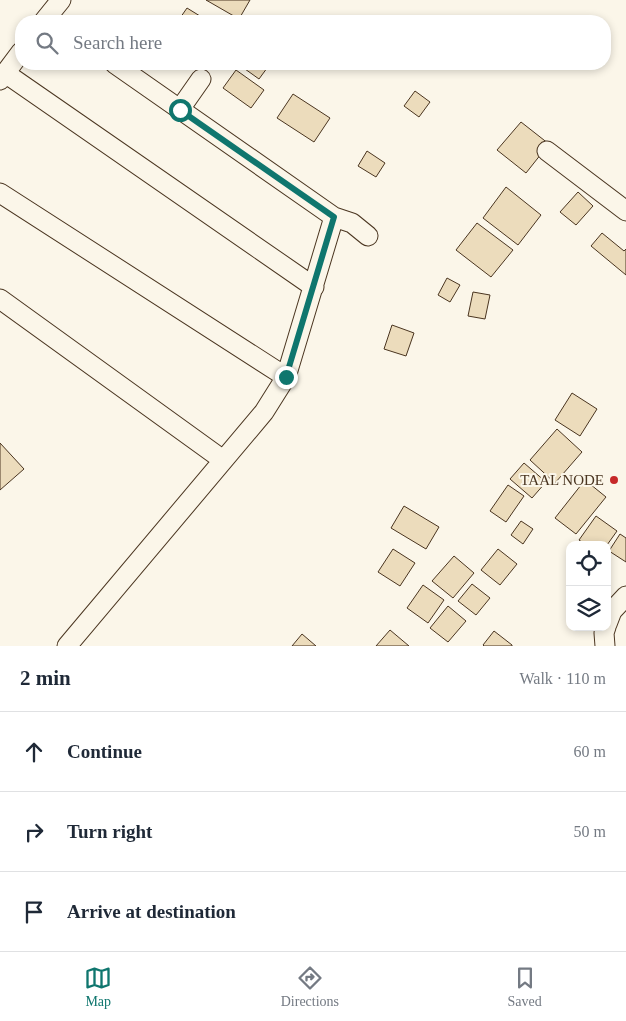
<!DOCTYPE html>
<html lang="en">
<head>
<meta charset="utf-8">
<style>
  :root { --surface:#fff; --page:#f2f2f3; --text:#1f2937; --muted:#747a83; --line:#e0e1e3; --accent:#0f766e }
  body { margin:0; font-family:Georgia,serif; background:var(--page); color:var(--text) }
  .controls { position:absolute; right:15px; bottom:15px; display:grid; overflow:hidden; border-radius:10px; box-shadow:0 2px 8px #0003 }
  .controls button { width:45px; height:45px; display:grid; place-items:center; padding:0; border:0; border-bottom:1px solid var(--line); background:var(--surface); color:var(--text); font:25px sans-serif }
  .stop { position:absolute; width:15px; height:15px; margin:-11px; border:4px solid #0f766e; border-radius:50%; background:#fff }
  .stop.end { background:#0f766e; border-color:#fff; box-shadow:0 1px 5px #0008 }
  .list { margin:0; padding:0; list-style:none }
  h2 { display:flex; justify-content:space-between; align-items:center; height:65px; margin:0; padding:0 20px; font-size:21px }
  h2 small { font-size:16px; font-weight:400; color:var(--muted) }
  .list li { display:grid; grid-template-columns:32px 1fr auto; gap:15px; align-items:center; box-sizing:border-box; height:80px; padding:0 20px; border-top:1px solid var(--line) }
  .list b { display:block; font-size:19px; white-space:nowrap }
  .list em { font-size:16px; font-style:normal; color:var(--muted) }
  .icon { flex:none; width:28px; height:28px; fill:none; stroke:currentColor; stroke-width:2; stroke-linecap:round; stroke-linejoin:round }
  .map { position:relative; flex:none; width:626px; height:646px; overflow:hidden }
  .search { position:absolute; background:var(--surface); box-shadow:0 2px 8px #0003; left:15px; right:15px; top:15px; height:55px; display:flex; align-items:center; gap:12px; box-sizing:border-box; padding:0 18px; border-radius:20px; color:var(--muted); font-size:19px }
  .sheet { height:305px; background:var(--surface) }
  nav { display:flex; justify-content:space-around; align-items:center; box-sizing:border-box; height:70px; border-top:1px solid var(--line); background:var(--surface); font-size:14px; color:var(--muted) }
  nav a { display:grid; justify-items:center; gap:2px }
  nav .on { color:var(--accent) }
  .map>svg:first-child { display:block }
  .building { fill:#ecdcbc; stroke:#4a3520 }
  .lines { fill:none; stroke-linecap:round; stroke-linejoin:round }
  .street-casing { stroke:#4a3520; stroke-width:21 }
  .street { stroke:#fbf6e9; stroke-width:19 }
  .route { stroke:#0f766e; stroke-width:6 }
  .poi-dot { fill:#c62828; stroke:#fbf6e9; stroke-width:2 }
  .labels { text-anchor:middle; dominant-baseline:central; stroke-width:4; stroke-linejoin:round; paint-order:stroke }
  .poi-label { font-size:15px; fill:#4a3520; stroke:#fbf6e9; text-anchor:end }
</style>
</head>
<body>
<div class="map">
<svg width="626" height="646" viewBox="0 0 626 646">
  <rect width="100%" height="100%" fill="#fbf6e9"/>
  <!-- building -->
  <path class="building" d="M206,0H250L239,19Z
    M187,8L208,21H178Z
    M238,64H270L259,79Z
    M236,70L264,90L251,108L223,88Z
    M415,91L430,102L419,117L404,106Z
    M293,94L330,118L314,142L277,118Z
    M521,122L549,144L526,173L497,150Z
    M367,151L385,163L376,177L358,166Z
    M506,187L541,215L518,245L483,218Z
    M578,192L593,206L576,225L560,212Z
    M477,223L513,250L491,277L456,250Z
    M602,233L624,251L626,249V275L591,246Z
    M447,278L460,285L450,302L438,295Z
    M473,292L490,295L485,319L468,316Z
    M392,325L414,333L406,356L384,349Z
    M572,393L597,409L580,436L555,420Z
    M557,429L582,452L555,483L530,460Z
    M0,443L24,469L0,490Z
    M524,463L546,482L532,498L510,479Z
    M585,480L606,497L576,534L555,518Z
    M508,485L524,496L506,522L490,511Z
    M404,506L439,527L426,549L391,528Z
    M596,516L617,531L607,545H586L579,540Z
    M521,521L533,529L523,544L511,535Z
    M620,534L626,538V562L609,551Z
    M393,549L415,563L400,586L378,572Z
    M498,549L517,564L500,585L481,570Z
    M454,556L474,573L453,598L432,581Z
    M472,584L490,598L476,615L458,601Z
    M423,585L444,600L428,623L407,608Z
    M448,606L466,621L448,642L430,628Z
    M390,630L409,646H376Z
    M494,631L512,645V646H484L483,645Z
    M302,634L316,646H292Z"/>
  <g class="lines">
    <defs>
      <path id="street" d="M44,21L61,0
        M115,64L334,217L352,223L368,236
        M5,73L314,287
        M0,80L21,52
        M180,109L201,79
        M547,151L626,211
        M0,193L286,377
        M0,299L223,460
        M607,624L612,611L626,596
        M67,646L264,412L286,377L334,217
        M605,646L604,633L606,627"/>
    </defs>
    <!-- street casing -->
    <use href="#street" class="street-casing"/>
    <!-- street -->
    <use href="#street" class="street"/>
  </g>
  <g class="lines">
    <!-- route -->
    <path class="route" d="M180,110L334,217L286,377"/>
  </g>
  <!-- markers -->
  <circle class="poi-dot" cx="614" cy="480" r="5"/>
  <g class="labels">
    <!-- poi labels -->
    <g class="poi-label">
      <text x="604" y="480">TAAL NODE</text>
    </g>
  </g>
</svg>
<div class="controls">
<button><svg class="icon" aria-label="locate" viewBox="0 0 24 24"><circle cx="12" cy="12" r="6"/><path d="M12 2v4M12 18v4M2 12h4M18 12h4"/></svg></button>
<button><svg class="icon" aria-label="layers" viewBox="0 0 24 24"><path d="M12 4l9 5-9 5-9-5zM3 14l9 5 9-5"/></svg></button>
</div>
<div class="stop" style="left:180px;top:110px"></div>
<div class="stop end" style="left:286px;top:377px"></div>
<div class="search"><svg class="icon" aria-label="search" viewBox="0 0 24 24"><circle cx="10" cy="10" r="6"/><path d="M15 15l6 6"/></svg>Search here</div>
</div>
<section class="sheet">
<h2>2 min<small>Walk · 110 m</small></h2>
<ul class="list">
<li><svg class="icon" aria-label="ahead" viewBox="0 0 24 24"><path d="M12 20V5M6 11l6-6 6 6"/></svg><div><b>Continue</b></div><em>60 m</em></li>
<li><svg class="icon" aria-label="right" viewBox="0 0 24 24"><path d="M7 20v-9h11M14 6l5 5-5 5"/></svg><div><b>Turn right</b></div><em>50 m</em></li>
<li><svg class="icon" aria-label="arrive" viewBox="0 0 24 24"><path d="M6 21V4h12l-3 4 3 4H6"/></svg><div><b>Arrive at destination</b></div></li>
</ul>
</section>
<nav>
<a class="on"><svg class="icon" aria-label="map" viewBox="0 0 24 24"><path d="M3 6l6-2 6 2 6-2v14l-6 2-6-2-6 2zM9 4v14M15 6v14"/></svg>Map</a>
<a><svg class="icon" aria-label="directions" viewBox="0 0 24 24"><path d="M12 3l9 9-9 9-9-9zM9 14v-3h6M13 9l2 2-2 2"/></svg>Directions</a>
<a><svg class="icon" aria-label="saved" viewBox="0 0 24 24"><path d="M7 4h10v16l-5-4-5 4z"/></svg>Saved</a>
</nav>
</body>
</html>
